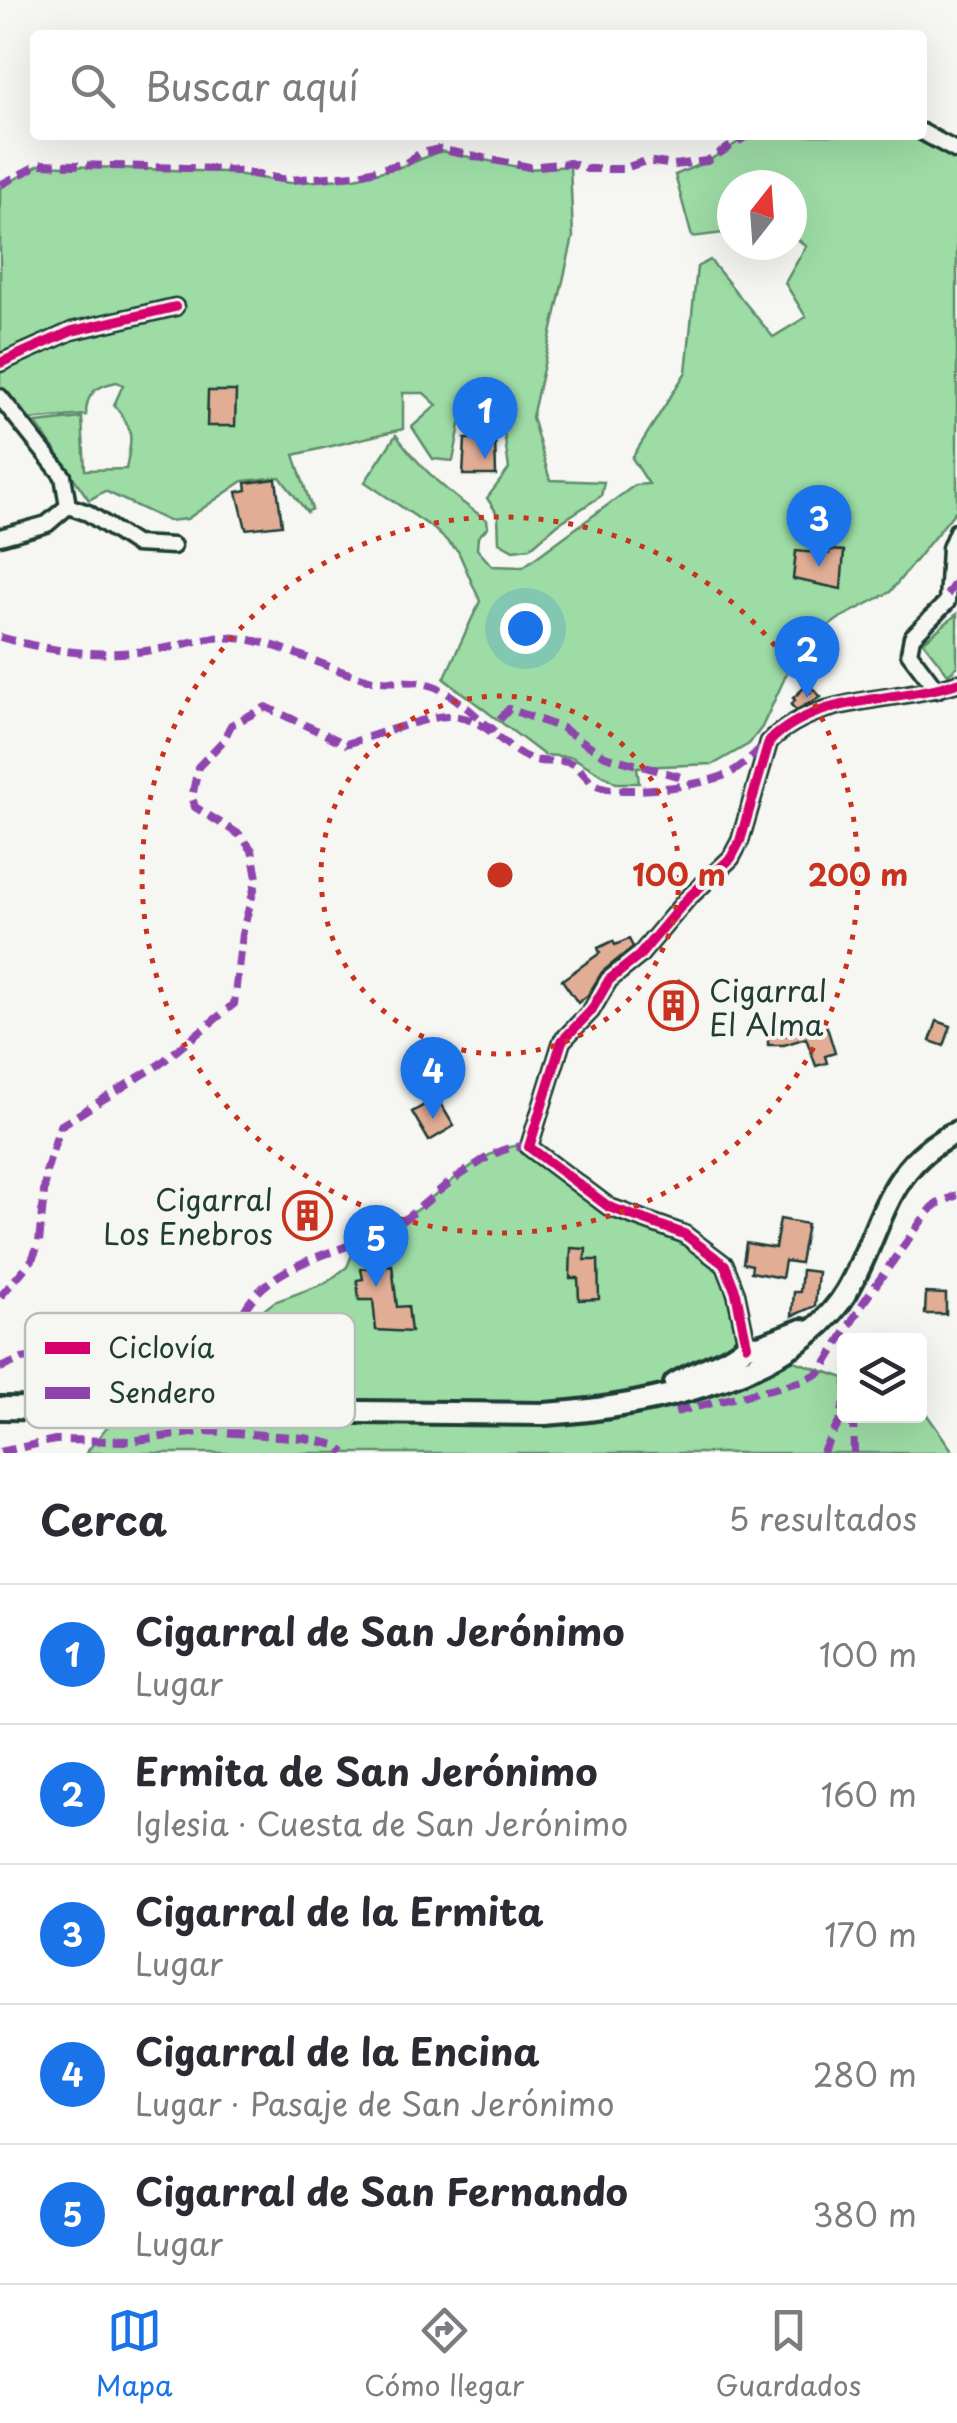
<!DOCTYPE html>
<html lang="es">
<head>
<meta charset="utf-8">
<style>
  :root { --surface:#fff; --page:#f7f7f7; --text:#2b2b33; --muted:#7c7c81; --line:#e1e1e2; --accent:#1a73e8 }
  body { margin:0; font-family:"Playpen Sans",sans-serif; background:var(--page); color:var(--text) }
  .controls { position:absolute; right:30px; bottom:30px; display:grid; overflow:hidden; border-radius:10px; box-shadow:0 10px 40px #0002 }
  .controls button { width:90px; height:90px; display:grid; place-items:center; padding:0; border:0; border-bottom:2px solid var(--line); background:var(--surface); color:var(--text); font:50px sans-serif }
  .compass { position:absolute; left:717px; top:170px; width:90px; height:90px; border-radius:50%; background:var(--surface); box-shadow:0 10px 40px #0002; rotate:17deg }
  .you { position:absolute; left:525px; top:628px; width:35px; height:35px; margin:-25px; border:8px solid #fff; border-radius:50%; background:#1a73e8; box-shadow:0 0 0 15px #1a73e833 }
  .badge { display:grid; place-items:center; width:65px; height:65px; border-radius:50%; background:var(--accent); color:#fff; font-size:32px; font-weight:700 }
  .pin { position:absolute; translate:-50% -82px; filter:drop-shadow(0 2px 5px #0008) }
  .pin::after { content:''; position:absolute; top:52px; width:35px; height:30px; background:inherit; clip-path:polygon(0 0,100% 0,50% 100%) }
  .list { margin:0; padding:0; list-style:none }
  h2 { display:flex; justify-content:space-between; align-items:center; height:130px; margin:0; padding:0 40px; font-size:42px }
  h2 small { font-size:32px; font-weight:400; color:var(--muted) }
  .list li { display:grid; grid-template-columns:65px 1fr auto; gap:30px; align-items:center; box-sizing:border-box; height:140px; padding:0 40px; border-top:2px solid var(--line) }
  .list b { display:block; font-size:38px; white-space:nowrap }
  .list p { margin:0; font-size:32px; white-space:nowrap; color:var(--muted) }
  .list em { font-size:32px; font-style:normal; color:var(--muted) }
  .icon { flex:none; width:55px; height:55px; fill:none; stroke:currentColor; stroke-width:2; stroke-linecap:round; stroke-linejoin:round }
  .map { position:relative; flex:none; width:957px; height:1453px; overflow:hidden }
  .search { position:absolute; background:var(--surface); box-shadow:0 10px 40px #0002; left:30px; right:30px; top:30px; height:110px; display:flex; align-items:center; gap:25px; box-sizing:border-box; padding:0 35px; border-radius:10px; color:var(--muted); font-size:38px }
  .sheet { height:830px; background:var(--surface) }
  nav { display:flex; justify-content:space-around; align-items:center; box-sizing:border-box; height:140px; border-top:2px solid var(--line); background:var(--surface); font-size:28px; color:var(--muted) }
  nav a { display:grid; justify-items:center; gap:5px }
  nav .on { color:var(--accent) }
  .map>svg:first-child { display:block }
  .green { fill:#9ddca5; stroke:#5e8c6c; stroke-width:2.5 }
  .building { fill:#e1ad95; stroke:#1f3d34; stroke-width:2.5 }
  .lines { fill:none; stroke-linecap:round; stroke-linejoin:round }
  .street-casing { stroke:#1f3d34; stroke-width:21 }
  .secondary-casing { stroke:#1f3d34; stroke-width:28 }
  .street { stroke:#f6f6f2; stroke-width:14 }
  .secondary { stroke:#f6f6f2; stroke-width:20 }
  .quiet { stroke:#8e44ad; stroke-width:8; stroke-dasharray:15 8; stroke-linecap:butt }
  .cycleway-casing { stroke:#f6f6f2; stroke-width:16 }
  .cycleway { stroke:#d6006c; stroke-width:10 }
  .ring { fill:none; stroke:#c8321e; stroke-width:5; stroke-dasharray:5 10 }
  .labels { text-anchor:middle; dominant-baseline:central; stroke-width:8; stroke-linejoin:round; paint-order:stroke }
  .poi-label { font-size:30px; fill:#1f3d34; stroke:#f6f6f2; text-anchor:start }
  .key { fill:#f6f6f2; stroke:#b6beb9; stroke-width:2.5 }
  .key-label { font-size:28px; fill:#1f3d34 }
  .centre { fill:#c8321e; stroke:#f6f6f2; stroke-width:5 }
  .ring-label { font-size:30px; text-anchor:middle; font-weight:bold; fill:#c8321e; stroke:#f6f6f2; stroke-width:8; stroke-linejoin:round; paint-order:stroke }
</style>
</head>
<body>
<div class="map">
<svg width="957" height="1453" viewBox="0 0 957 1453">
  <rect width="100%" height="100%" fill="#f6f6f2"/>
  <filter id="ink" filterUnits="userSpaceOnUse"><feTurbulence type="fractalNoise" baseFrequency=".01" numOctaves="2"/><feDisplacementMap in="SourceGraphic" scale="20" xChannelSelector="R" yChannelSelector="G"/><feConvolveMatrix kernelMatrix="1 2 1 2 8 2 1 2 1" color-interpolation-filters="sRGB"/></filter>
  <g filter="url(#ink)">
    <!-- green -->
    <path class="green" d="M758,135H922L957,152V509L890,592L840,618L799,647L762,727L749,744L714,764L637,767L639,783H616L572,757L544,755L444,679L480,601L458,551L434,529L365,482L396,435C423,471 450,495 487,520L488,527L478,537L477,549L492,566L523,567L635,485L649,484L632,458L686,372L697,267L710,260L773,337L806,317L785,283L806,246L792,235V185H732V232L692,237L675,175L708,161L745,138Z
      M440,151L528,169L570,166L573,237L532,417L550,480L604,482L601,496L558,524L530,548L513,550L499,542L498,515L487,498L509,469L501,410H463L453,461L433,459L412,427L437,405L424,393H403V429L294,455L312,509L307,512L280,477L243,481L187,519L168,521L105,491L89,500L36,423L82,418L85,470L126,469C132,437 135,431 114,405L123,385L117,382C96,386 86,393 86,415L27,420L0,387V188L39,165L224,172L289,183L355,178L407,165Z
      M957,614V667L948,674L923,642Z
      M521,1145L529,1147L609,1207L684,1234L725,1265L747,1345L844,1378V1416H920V1405L954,1453H86L106,1428L145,1394L209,1353L274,1302L326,1283L347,1267L356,1245C370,1238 386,1232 399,1223C434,1200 477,1149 521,1145Z"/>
    <!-- building -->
    <path class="building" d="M208,391H236L235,426H207Z
      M495,438L496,475H463L465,439Z
      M276,479L282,525L246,529L237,492L247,490L246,483Z
      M830,550L844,551L841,589L793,579L796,551L829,554Z
      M808,684L821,697L796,710L791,705L795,700L793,698Z
      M629,939L633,947L602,972L588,995L578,1003L562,980L600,953L598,948L613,941L615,945Z
      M679,980L687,987L683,992L691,997L686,1004L690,1007L674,1028L654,1014Z
      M801,1017L807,1033L827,1027L835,1053L825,1056L827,1063L816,1066L806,1038L784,1045H768V1035H789L785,1022Z
      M937,1021L951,1026L944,1046L930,1041Z
      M437,1098L454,1126L429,1141L412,1112Z
      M315,1199L324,1221L300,1230L292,1209Z
      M780,1219L807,1224L800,1263L785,1261L782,1278L751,1272L752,1265L743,1263L746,1243L775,1248Z
      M571,1248L586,1249L585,1260H598L599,1299L579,1300L578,1278H570Z
      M392,1265L397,1307L408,1306L411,1332L376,1330L373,1300H359L357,1280L363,1279L361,1269Z
      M802,1270L818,1272L815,1306L792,1316L794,1292H800Z
      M926,1293L946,1294V1314H925Z"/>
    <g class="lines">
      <defs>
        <path id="street" d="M922,132L957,151
          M0,363L72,331L175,307
          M0,397L63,476L68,506
          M68,506L88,513L135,544L173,546
          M0,537L47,524L68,506
          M937,690L909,653L912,637L947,602L950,548L957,531
          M747,1345L736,1293L725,1265L684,1234L609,1207L529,1147L562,1041L591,1011L609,980L639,956L687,899L731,858L740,841L769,742C817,693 897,703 957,683"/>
        <path id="secondary" d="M675,1384C698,1369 727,1364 747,1345L759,1346L802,1330
          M0,1408L545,1414C639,1408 796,1378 847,1291C883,1229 884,1166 957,1132"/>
      </defs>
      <!-- street casing -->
      <use href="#street" class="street-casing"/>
      <!-- secondary casing -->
      <use href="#secondary" class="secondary-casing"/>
      <!-- street -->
      <use href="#street" class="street"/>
      <!-- secondary -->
      <use href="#secondary" class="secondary"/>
      <!-- quiet -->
      <path class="quiet" d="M0,185L40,164L223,169L288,180L354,175L406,163L419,154L438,149L529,167L570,163L587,169H622L646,161L674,165L707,161L745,137L757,135
        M947,595L957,580
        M0,637C57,653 100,658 160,649C177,647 195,640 213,638C268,633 314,666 367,679C389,684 416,678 436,687C457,697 474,714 491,729L509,709L562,728L605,756L685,778
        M0,1297L32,1260L39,1243L46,1172L60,1126L160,1064L234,1004L242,934L257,878L252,850L240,835L195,807L192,798L198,767L223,741L231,725L266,707L346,744C367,738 431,715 449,716C487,717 502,747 528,758C543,765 562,758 573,764C584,771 588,783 602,787C628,795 705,786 730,773C742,767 755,753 766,744
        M0,1368L22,1359L66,1352L148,1323L193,1321L244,1311C274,1257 348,1254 397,1224C419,1211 437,1190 459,1176C480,1163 502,1143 529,1147
        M675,1412L803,1381L821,1372L863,1303L925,1216L935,1205L957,1195
        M853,1416L854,1453
        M0,1452L55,1440L130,1441L208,1431L305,1438L336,1445L345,1453
        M822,1453L840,1421L844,1404"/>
      <defs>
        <path id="cycleway" d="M0,363L72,331L175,307
          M747,1345L736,1293L725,1265L684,1234L609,1207L529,1147L562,1041L591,1011L609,980L639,956L687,899L731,858L740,841L769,742C817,693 897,703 957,683"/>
      </defs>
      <!-- cycleway casing -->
      <use href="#cycleway" class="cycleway-casing"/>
      <!-- cycleway -->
      <use href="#cycleway" class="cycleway"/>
    </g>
  </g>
  <!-- distance rings -->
  <g class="ring">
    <circle cx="500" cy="875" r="179"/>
    <circle cx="500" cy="875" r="358"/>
  </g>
  <!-- icons -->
  <defs>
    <symbol id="building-ring" viewBox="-11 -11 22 22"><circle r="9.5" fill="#f6f6f2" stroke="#c8321e" stroke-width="1.5"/><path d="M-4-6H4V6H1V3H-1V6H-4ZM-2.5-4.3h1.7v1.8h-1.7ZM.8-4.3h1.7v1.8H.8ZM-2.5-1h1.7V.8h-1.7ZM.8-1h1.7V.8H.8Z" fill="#c8321e"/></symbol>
  </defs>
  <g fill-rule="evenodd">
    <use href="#building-ring" x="646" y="978" width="55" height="55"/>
    <use href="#building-ring" x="280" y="1188" width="55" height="55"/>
  </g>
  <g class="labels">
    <!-- poi labels -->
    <g class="poi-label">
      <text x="709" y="989">Cigarral<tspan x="709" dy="34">El Alma</tspan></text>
      <text x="273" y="1198" text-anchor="end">Cigarral<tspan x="273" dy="34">Los Enebros</tspan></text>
    </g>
  </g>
  <!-- legend -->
  <rect x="25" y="1313" width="330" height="115" rx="15" class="key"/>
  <rect x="45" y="1342" width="45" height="12" fill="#d6006c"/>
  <rect x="45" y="1387" width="45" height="12" fill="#8e44ad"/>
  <g class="key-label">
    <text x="108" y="1358">Ciclovía</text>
    <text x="108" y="1403">Sendero</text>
  </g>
  <circle cx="500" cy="875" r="15" class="centre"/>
  <g class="ring-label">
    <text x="679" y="886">100 m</text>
    <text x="858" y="886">200 m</text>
  </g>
</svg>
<div class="controls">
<button><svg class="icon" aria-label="layers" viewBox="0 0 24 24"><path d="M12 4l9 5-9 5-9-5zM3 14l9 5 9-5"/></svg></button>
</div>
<svg class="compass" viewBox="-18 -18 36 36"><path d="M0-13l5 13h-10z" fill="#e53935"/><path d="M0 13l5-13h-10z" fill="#7c7c81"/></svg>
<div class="you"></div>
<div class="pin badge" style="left:485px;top:459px">1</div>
<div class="pin badge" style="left:807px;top:698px">2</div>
<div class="pin badge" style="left:819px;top:567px">3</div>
<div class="pin badge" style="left:433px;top:1119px">4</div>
<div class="pin badge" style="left:376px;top:1287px">5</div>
<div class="search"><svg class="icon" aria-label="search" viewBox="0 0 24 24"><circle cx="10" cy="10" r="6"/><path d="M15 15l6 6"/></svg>Buscar aquí</div>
</div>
<section class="sheet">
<h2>Cerca<small>5 resultados</small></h2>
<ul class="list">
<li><span class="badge">1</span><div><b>Cigarral de San Jerónimo</b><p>Lugar</p></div><em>100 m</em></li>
<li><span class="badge">2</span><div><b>Ermita de San Jerónimo</b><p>Iglesia · Cuesta de San Jerónimo</p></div><em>160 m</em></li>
<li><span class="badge">3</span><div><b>Cigarral de la Ermita</b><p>Lugar</p></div><em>170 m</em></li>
<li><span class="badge">4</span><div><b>Cigarral de la Encina</b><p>Lugar · Pasaje de San Jerónimo</p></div><em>280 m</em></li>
<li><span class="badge">5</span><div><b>Cigarral de San Fernando</b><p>Lugar</p></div><em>380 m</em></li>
</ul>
</section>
<nav>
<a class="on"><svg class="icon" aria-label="map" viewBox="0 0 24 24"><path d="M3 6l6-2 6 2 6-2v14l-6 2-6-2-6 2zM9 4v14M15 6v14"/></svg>Mapa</a>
<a><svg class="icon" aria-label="directions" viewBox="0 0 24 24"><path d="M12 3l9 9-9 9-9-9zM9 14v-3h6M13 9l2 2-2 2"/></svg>Cómo llegar</a>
<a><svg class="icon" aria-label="saved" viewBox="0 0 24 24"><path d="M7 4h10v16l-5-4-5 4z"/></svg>Guardados</a>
</nav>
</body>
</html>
